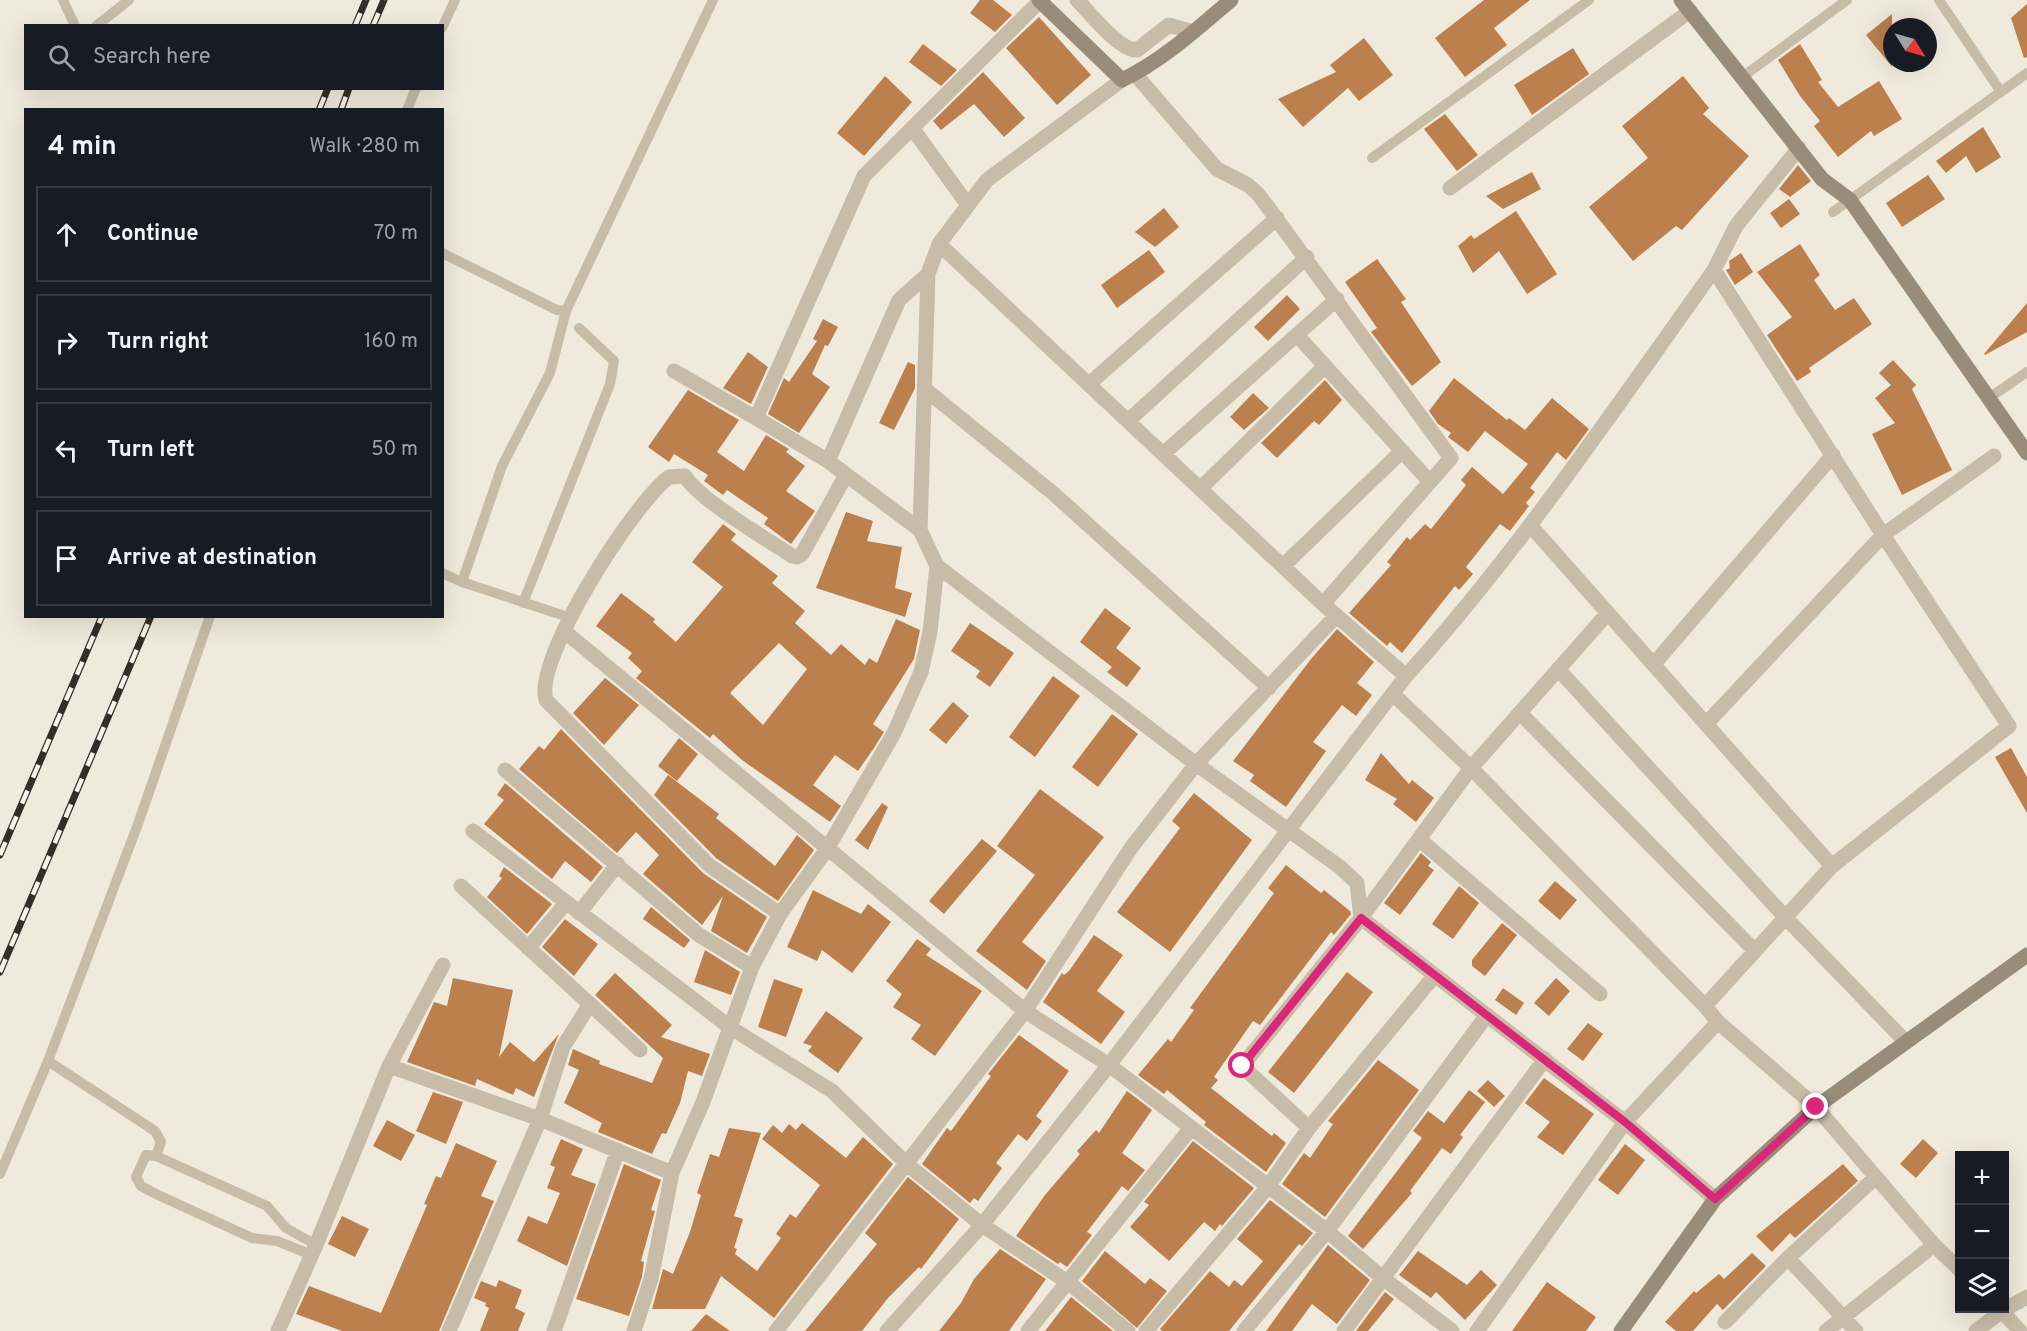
<!DOCTYPE html>
<html lang="en">
<head>
<meta charset="utf-8">
<style>
  :root { --surface:#171b24; --page:#242831; --text:#f1f3f6; --muted:#9ea1a6; --line:#363941 }
  body { margin:0; font-family:Overpass,sans-serif; background:var(--page); color:var(--text) }
  .controls { position:absolute; right:18px; bottom:18px; display:grid; overflow:hidden; border-radius:0px; box-shadow:0 6px 24px #0002 }
  .controls button { width:54px; height:54px; display:grid; place-items:center; padding:0; border:0; border-bottom:2px solid var(--line); background:var(--surface); color:var(--text); font:30px sans-serif }
  .compass { position:absolute; left:1883px; top:18px; width:54px; height:54px; border-radius:50%; background:var(--surface); box-shadow:0 6px 24px #0002; rotate:127deg }
  .stop { position:absolute; width:18px; height:18px; margin:-14px; border:4px solid #db2777; border-radius:50%; background:#fff }
  .stop.end { background:#db2777; border-color:#fff; box-shadow:0 2px 6px #0008 }
  .list { margin:0; padding:0; list-style:none }
  h2 { display:flex; justify-content:space-between; align-items:center; height:78px; margin:0; padding:0 24px; font-size:26px }
  h2 small { font-size:20px; font-weight:400; color:var(--muted) }
  .list li { display:grid; grid-template-columns:39px 1fr auto; gap:18px; align-items:center; box-sizing:border-box; height:96px; margin:0 12px 12px; padding:0 12px; border:2px solid var(--line); border-radius:0px }
  .list b { display:block; font-size:22px; white-space:nowrap }
  .list em { font-size:20px; font-style:normal; color:var(--muted) }
  .icon { flex:none; width:33px; height:33px; fill:none; stroke:currentColor; stroke-width:2; stroke-linecap:round; stroke-linejoin:round }
  .map { position:relative; flex:none; width:2027px; height:1331px; overflow:hidden }
  .search { position:absolute; background:var(--surface); box-shadow:0 6px 24px #0002; left:24px; top:24px; width:420px; height:66px; display:flex; align-items:center; gap:15px; box-sizing:border-box; padding:0 21px; border-radius:0px; color:var(--muted); font-size:22px }
  .panel { position:absolute; background:var(--surface); box-shadow:0 6px 24px #0002; left:24px; top:108px; width:420px; height:510px; border-radius:0px }
  .map>svg:first-child { display:block }
  .building { fill:#bb804d; fill-rule:evenodd }
  .lines { fill:none; stroke-linecap:round; stroke-linejoin:round }
  .lane { stroke:#c6bca8; stroke-width:10 }
  .street { stroke:#c6bca8; stroke-width:15 }
  .secondary { stroke:#998c7a; stroke-width:15 }
  .rail-casing { stroke:#342e28; stroke-width:7 }
  .rail { stroke:#f7f3e7; stroke-width:4.5; stroke-dasharray:14; stroke-linecap:butt }
  .route { stroke:#db2777; stroke-width:8 }
</style>
</head>
<body>
<div class="map">
<svg width="2027" height="1331" viewBox="0 0 2027 1331">
  <rect width="100%" height="100%" fill="#efeadb"/>
  <!-- building -->
  <path class="building" d="M980,0H993L1012,15L995,32L970,13Z
    M1484,0H1530L1494,28L1507,45L1465,77L1435,38Z
    M2027,4V57L2024,58L2011,18Z
    M1892,14V67L1866,35Z
    M1039,17L1091,75L1057,105L1006,48Z
    M1364,38L1393,75L1359,101L1348,88L1303,127L1278,99L1336,72L1330,65Z
    M923,44L957,70L941,86L909,62Z
    M1800,44L1822,80L1818,82L1838,107L1879,81L1902,119L1874,136L1871,131L1838,157L1814,126L1820,121L1800,96L1778,60Z
    M1573,48L1589,74L1532,115L1514,85Z
    M983,72L1025,118L1004,137L974,104L941,130L933,121Z
    M885,76L912,102L864,156L837,133Z
    M1683,76L1709,108L1703,114L1749,156L1682,230L1676,226L1633,261L1589,207L1648,158L1622,126Z
    M1445,114L1478,155L1457,171L1424,129Z
    M1983,127L2001,157L1976,173L1966,156L1946,173L1936,161Z
    M1798,165L1811,181L1790,197L1779,189Z
    M1532,172L1541,189L1503,209L1486,196Z
    M1928,175L1945,199L1902,227L1886,203Z
    M1789,199L1800,214L1781,228L1770,213Z
    M1164,208L1179,227L1155,247L1135,232Z
    M1516,211L1557,274L1527,294L1499,251L1473,273L1458,246L1471,235L1474,239Z
    M1800,244L1820,275L1814,280L1835,310L1854,298L1872,324L1809,368L1811,372L1797,381L1767,335L1792,317L1757,272Z
    M1149,250L1165,272L1117,308L1101,285Z
    M1741,253L1753,272L1735,285L1726,270L1730,268L1729,261Z
    M1377,259L1406,299L1401,302L1441,362L1412,386L1371,332L1377,328L1345,282Z
    M1287,295L1300,309L1268,341L1254,327Z
    M2027,303V332L1985,355L1984,354Z
    M823,319L838,327L828,346L825,345L812,374L830,387L799,433L768,414L784,378L789,382L817,341L813,339Z
    M748,352L768,367L751,404L723,388Z
    M1893,360L1916,385L1912,389L1952,470L1902,495L1872,434L1895,423L1875,398L1891,385L1879,373Z
    M908,362L915,365V388L894,430L879,423Z
    M1454,378L1507,420L1509,418L1525,430L1552,398L1589,429L1566,460L1557,452L1530,488L1535,492L1526,503L1529,506L1510,531L1500,524L1466,567L1473,574L1459,590L1455,586L1402,653L1390,642L1387,646L1349,613L1391,565L1387,562L1407,537L1410,540L1425,524L1431,529L1466,485L1461,480L1472,467L1503,494L1528,464L1485,431L1468,452L1448,437L1451,433L1438,424L1429,411Z
    M1325,380L1342,400L1319,425L1314,421L1277,458L1261,443Z
    M688,390L739,420L717,452L744,471L766,435L789,449L786,452L805,466L786,491L815,511L791,544L764,524L768,518L727,490L723,495L704,481L708,475L674,454L669,462L648,447Z
    M1253,393L1269,408L1244,430L1230,417Z
    M846,512L873,521L867,541L902,547L895,588L912,593L905,617L816,588Z
    M723,524L736,534L731,540L778,576L772,583L805,611L795,623L831,655L841,644L865,665L869,658L877,663L896,619L920,630L914,659L873,724L884,732L874,748L858,771L835,755L813,785L841,806L830,822L742,760L713,734L710,738L636,678L642,671L628,658L632,653L596,626L621,593L655,619L653,622L676,642L723,587L692,562ZM779,643L807,669L763,725L730,693Z
    M1105,608L1131,628L1116,648L1141,668L1127,687L1107,672L1112,667L1080,642Z
    M970,623L1014,653L990,687L976,677L980,671L951,651Z
    M1337,629L1374,662L1357,683L1372,695L1356,716L1342,705L1313,742L1326,751L1286,807L1250,781L1254,775L1233,761L1311,659Z
    M1053,676L1080,696L1035,757L1009,737Z
    M605,678L639,705L604,745L573,713Z
    M953,702L969,716L946,744L929,730Z
    M1112,714L1138,734L1098,787L1072,767Z
    M561,729L703,873L767,917L747,953L711,931L723,896L702,925L643,874L659,855L636,832L617,853L519,769L539,746L544,750Z
    M679,738L698,754L677,781L658,766Z
    M2011,748L2027,777V813L1995,757Z
    M1381,753L1409,784L1412,780L1434,798L1416,822L1393,804L1397,799L1365,780Z
    M668,775L719,814L716,818L775,866L797,835L814,850L778,901L716,858L654,795Z
    M505,783L603,867L591,882L565,861L552,879L484,824L504,800L497,795Z
    M1040,789L1104,837L1022,942L1046,961L1027,990L976,951L1035,875L997,846Z
    M1194,793L1252,840L1170,952L1117,912L1180,828L1172,821Z
    M882,803L888,807L868,850L855,840Z
    M982,839L997,851L944,914L929,901Z
    M1421,853L1431,862L1428,866L1434,870L1400,915L1384,903Z
    M1286,865L1321,893L1324,890L1350,911L1351,914L1334,935L1331,932L1260,1025L1253,1021L1214,1077L1218,1080L1211,1088L1272,1136L1274,1133L1286,1143L1266,1172L1204,1125L1206,1122L1167,1090L1164,1094L1138,1075L1168,1039L1171,1042L1194,1010L1190,1008L1274,893L1268,888Z
    M504,867L552,904L527,934L487,897L502,878L499,876Z
    M1555,881L1577,900L1560,920L1538,901Z
    M1459,886L1479,903L1453,939L1432,924Z
    M813,890L861,914L868,904L891,922L852,973L822,950L817,961L787,947Z
    M651,907L690,940L684,948L643,919Z
    M565,919L598,944L574,976L542,947Z
    M1502,923L1517,935L1485,976L1472,966V960Z
    M1094,935L1123,955L1097,991L1125,1012L1101,1044L1043,1002L1062,973L1064,975L1069,971Z
    M917,939L931,949L926,955L982,991L935,1056L911,1039L921,1025L893,1007L902,994L886,981Z
    M705,950L740,972L731,995L694,982Z
    M1347,972L1373,992L1294,1093L1268,1072Z
    M615,973L672,1025L661,1037L710,1054L702,1076L688,1071L680,1103L666,1134L662,1133L652,1154L598,1132L602,1123L564,1103L579,1070L568,1065L573,1049L600,1061L599,1064L652,1083L663,1058L595,995Z
    M453,978L513,990L499,1057L510,1042L534,1062L559,1034L534,1097L516,1088L513,1095L477,1079L475,1086L407,1062L434,1002L447,1006Z
    M1556,978L1570,991L1549,1016L1534,1003Z
    M774,979L803,989L786,1037L758,1027Z
    M1503,988L1524,1003L1516,1015L1495,1000Z
    M826,1011L863,1038L838,1073L808,1051L812,1046L803,1043Z
    M1588,1023L1603,1034L1583,1061L1567,1049Z
    M1019,1035L1069,1071L1036,1116L1042,1121L1027,1141L1018,1134L996,1163L1002,1168L978,1201L974,1198L970,1203L922,1164L947,1128L951,1131L991,1076L988,1074Z
    M1378,1060L1419,1090L1325,1217L1282,1184L1304,1153L1310,1158L1333,1124L1328,1121Z
    M1544,1078L1594,1114L1563,1155L1537,1137L1550,1122L1525,1103Z
    M1488,1080L1505,1096L1494,1107L1477,1091Z
    M1469,1090L1485,1102L1460,1135L1463,1137L1451,1154L1442,1148L1410,1191L1412,1193L1363,1249L1348,1236L1422,1138L1413,1131L1428,1111L1444,1123Z
    M1127,1091L1152,1110L1122,1153L1145,1170L1128,1191L1122,1186L1087,1232L1092,1235L1067,1267L1060,1262L1058,1264L1016,1236L1045,1195L1080,1154L1077,1151L1096,1130L1099,1133Z
    M433,1092L463,1102L446,1144L416,1131Z
    M387,1120L415,1135L401,1161L373,1146Z
    M802,1123L846,1158L863,1137L893,1164L774,1318L721,1276L705,1309H652L663,1269L673,1274L690,1232L701,1195L697,1193L710,1154L719,1157L729,1128L761,1133L734,1216L743,1219L734,1248L737,1249L735,1254L757,1271L781,1238L776,1234L790,1214L796,1218L820,1185L762,1139L773,1125L782,1133L789,1124L796,1130Z
    M561,1139L583,1149L571,1175L596,1184L567,1266L517,1241L528,1216L547,1224L560,1193L547,1188L555,1167L550,1165Z
    M1923,1139L1938,1153L1916,1178L1900,1164Z
    M1193,1141L1254,1188L1222,1226L1220,1224L1215,1231L1204,1222L1169,1261L1130,1227L1149,1205L1144,1202Z
    M456,1143L497,1161L481,1196L494,1201L439,1331H342L296,1314L309,1286L381,1313L427,1205L424,1204L436,1176L441,1178Z
    M1625,1144L1645,1160L1618,1195L1598,1180Z
    M624,1164L661,1180L651,1210L655,1211L641,1261L644,1262L642,1277L629,1316L576,1299Z
    M1843,1164L1858,1181L1795,1238L1790,1233L1772,1252L1756,1236Z
    M908,1177L959,1219L921,1269L919,1267L888,1298L862,1331H805L877,1244L865,1233Z
    M1270,1200L1313,1233L1302,1246L1299,1244L1229,1331H1162L1160,1329L1210,1271L1229,1287L1234,1280L1242,1286L1263,1261L1237,1239Z
    M342,1216L369,1229L355,1257L328,1244Z
    M1328,1245L1370,1280L1337,1324L1312,1304L1292,1331H1266Z
    M1000,1249L1046,1279L1009,1331H939L961,1303L974,1279Z
    M1105,1251L1145,1284L1150,1278L1167,1291L1137,1328L1082,1281Z
    M1418,1251L1467,1285L1481,1270L1497,1285L1465,1320L1436,1292L1431,1298L1399,1275Z
    M1752,1253L1766,1266L1723,1310L1717,1304L1693,1331H1676L1665,1322L1694,1291L1696,1293L1719,1274L1724,1279Z
    M499,1280L522,1290L515,1308L525,1313L518,1331H480L489,1308L485,1306L486,1303L474,1298L481,1281L496,1287Z
    M1547,1282L1596,1317L1586,1331H1512Z
    M1385,1292L1394,1299L1368,1331H1356Z
    M1071,1297L1113,1331H1045Z
    M706,1314L730,1331H691Z"/>
  <g class="lines">
    <!-- lane -->
    <path class="lane" d="M63,0L75,26
      M1939,0L2001,92
      M96,26L129,0
      M442,28L455,0
      M1741,78L1847,0
      M407,110L416,88
      M1372,158L1589,0
      M1833,212L2027,73
      M442,253L557,310L566,311L713,0
      M1989,398L2027,372
      M442,573L462,582L502,466L550,373L566,311
      M462,582L571,618
      M523,603L610,384L614,361L579,328
      M48,1061L155,1131L161,1142L156,1156
      M0,1174L48,1061L138,824L210,616
      M312,1255L277,1241L252,1238L156,1194L141,1186L136,1177L146,1155L156,1156L267,1206L286,1228L316,1245"/>
    <!-- street -->
    <path class="street" d="M1077,0C1090,13 1119,50 1137,50L1169,25L1193,32
      M1135,74L1217,169L1248,185L1259,195L1451,458L1323,604L1406,676
      M912,128L968,205
      M1450,188L1690,11
      M939,244L1323,604
      M1714,270L1883,535L2009,726L1832,866
      M1297,335L1430,482
      M674,371L756,418
      M1089,384L1277,218
      M926,390L1054,494L1269,688
      M1128,421L1307,257
      M1163,454L1337,299
      M828,461L899,300L928,274
      M1200,489L1325,366
      M1530,525L1706,724
      M920,530L828,461L756,418L864,176L1040,1
      M937,566L1196,764L1340,867L1357,883L1361,918L1625,1122L1715,1199
      M1283,566L1402,451
      M564,631L1025,1011L1109,1065L1327,1231L1384,1279L1452,1331
      M1654,664L1833,455
      M1558,669L1785,917L1906,1042
      M1394,695L1471,768L1705,1006
      M1520,713L1755,951
      M505,770L699,935L752,967
      M473,831L731,1028L832,1091L908,1165L982,1225L1069,1283L1128,1331
      M1419,839L1600,994
      M461,886L640,1050
      M579,913L618,864
      M780,914L710,866L546,700C533,659 634,503 669,477L685,476C698,499 767,539 792,556L797,557L802,554L846,475
      M528,948L566,903
      M389,1066L540,1119L672,1173
      M1309,1128L1435,975
      M1788,1258L1856,1331
      M1960,1270L1934,1245L1816,1107L1718,1022L1705,1006L1832,866L1706,724L1883,535L1994,456
      M1999,1308L2020,1331
      M1725,1322L1788,1258L1876,1177
      M278,1331L316,1245L389,1066L443,965
      M449,1331L540,1119L563,1047L590,1004
      M554,1331L618,1150
      M634,1331L651,1279L672,1173L703,1102L752,967L780,914L827,849L894,733L921,672L930,632L937,566L920,530L928,274L939,244L987,180L1122,80
      M776,1331L1025,1011L1131,848L1196,764L1336,616
      M887,1331L982,1225L1109,1065L1406,676C1520,550 1615,408 1714,270L1736,226L1799,148
      M1028,1331L1191,1128
      M1146,1331L1267,1188L1309,1128L1242,1066L1361,918L1471,768L1608,613
      M1244,1331L1327,1231L1487,1015
      M1344,1331L1545,1059
      M1477,1331L1625,1122L1718,1022
      M1826,1331L1934,1245
      M1976,1331L2002,1311L2027,1297"/>
    <!-- secondary -->
    <path class="secondary" d="M1039,0L1122,80C1162,61 1197,29 1231,0
      M1681,0L1822,179L1850,200L2027,453
      M1621,1331L1715,1199L1816,1107L2027,955"/>
    <defs>
      <path id="rail" d="M355,26L366,0
        M373,26L384,0
        M319,110L328,88
        M341,110L349,88
        M0,855L102,616
        M0,972L151,616"/>
    </defs>
    <!-- rail casing -->
    <use href="#rail" class="rail-casing"/>
    <!-- rail -->
    <use href="#rail" class="rail"/>
  </g>
  <g class="lines">
    <!-- route -->
    <path class="route" d="M1242,1066L1361,918L1625,1122L1715,1199L1816,1107"/>
  </g>
</svg>
<div class="controls">
<button>+</button>
<button>−</button>
<button><svg class="icon" aria-label="layers" viewBox="0 0 24 24"><path d="M12 4l9 5-9 5-9-5zM3 14l9 5 9-5"/></svg></button>
</div>
<svg class="compass" viewBox="-18 -18 36 36"><path d="M0-13l5 13h-10z" fill="#e53935"/><path d="M0 13l5-13h-10z" fill="#9ea1a6"/></svg>
<div class="stop" style="left:1242px;top:1066px"></div>
<div class="stop end" style="left:1816px;top:1107px"></div>
<div class="search"><svg class="icon" aria-label="search" viewBox="0 0 24 24"><circle cx="10" cy="10" r="6"/><path d="M15 15l6 6"/></svg>Search here</div>
<section class="panel">
<h2>4 min<small>Walk · 280 m</small></h2>
<ul class="list">
<li><svg class="icon" aria-label="ahead" viewBox="0 0 24 24"><path d="M12 20V5M6 11l6-6 6 6"/></svg><div><b>Continue</b></div><em>70 m</em></li>
<li><svg class="icon" aria-label="right" viewBox="0 0 24 24"><path d="M7 20v-9h11M14 6l5 5-5 5"/></svg><div><b>Turn right</b></div><em>160 m</em></li>
<li><svg class="icon" aria-label="left" viewBox="0 0 24 24"><path d="M17 20v-9H6M10 6l-5 5 5 5"/></svg><div><b>Turn left</b></div><em>50 m</em></li>
<li><svg class="icon" aria-label="arrive" viewBox="0 0 24 24"><path d="M6 21V4h12l-3 4 3 4H6"/></svg><div><b>Arrive at destination</b></div></li>
</ul>
</section>
</div>
</body>
</html>
